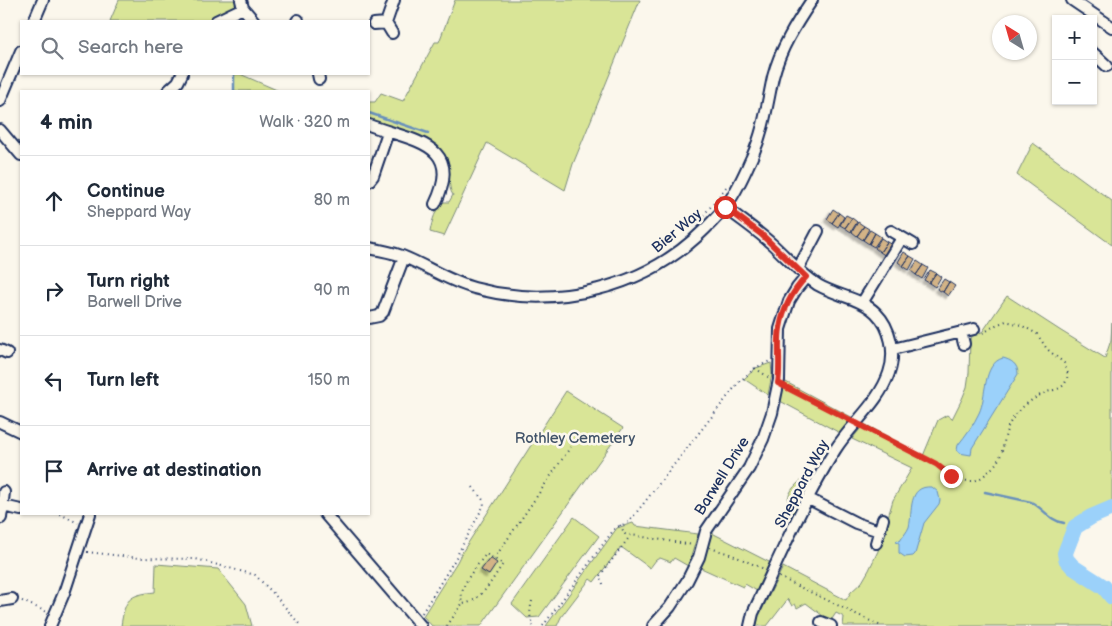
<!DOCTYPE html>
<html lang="en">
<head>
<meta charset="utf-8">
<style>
  :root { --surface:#fff; --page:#f6f6f7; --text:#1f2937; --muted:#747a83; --line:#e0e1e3 }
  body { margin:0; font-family:"Balsamiq Sans",sans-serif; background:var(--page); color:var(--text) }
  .controls { position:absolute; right:15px; top:15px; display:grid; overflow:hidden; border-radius:0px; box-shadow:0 1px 4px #0004 }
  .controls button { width:45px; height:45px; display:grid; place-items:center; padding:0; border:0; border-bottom:1px solid var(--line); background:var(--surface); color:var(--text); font:25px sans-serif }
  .compass { position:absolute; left:992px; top:15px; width:45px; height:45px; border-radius:50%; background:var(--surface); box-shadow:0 1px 4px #0004; rotate:323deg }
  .stop { position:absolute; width:15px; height:15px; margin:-11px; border:4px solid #d93025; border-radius:50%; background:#fff }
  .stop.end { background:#d93025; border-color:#fff; box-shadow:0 1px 5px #0008 }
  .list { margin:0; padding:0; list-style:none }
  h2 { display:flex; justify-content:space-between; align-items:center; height:65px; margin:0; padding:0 20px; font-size:21px }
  h2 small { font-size:16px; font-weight:400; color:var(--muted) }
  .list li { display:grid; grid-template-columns:32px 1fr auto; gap:15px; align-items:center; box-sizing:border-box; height:90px; padding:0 20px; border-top:1px solid var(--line) }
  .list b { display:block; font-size:19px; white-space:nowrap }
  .list p { margin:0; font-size:16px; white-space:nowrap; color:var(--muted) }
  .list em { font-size:16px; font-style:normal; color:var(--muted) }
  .icon { flex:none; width:28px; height:28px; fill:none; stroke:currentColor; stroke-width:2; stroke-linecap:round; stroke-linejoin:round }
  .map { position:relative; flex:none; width:1112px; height:626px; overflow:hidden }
  .search { position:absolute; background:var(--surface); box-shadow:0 1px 4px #0004; left:20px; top:20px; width:350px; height:55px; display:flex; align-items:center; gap:12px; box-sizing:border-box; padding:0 18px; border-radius:0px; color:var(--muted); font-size:19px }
  .panel { position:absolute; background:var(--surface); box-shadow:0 1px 4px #0004; left:20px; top:90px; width:350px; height:425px; border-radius:0px }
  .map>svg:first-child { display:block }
  .green { fill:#d9e597; stroke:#7a8a7a }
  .water { fill:#9bd1fa; stroke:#6890bc }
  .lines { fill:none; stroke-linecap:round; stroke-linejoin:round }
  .stream { stroke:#6890bc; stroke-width:2.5 }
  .river { stroke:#9bd1fa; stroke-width:16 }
  .building { fill:#d3b386; stroke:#1b2f5e; filter:url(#shadow) }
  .minor-casing { stroke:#1b2f5e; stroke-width:14 }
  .path { stroke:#1b2f5e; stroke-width:2; stroke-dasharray:1 4; stroke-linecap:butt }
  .minor { stroke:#fbf7ec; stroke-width:10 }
  .route { stroke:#d93025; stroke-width:6 }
  .labels { text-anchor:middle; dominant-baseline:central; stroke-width:5; stroke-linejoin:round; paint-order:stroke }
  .street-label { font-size:15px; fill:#1b2f5e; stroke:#fbf7ec }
  .park-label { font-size:15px; fill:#415369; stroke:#fbf7ec }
</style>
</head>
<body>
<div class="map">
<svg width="1112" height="626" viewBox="0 0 1112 626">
  <defs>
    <filter id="shadow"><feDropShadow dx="-3" dy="3" stdDeviation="1" flood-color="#0004"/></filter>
  </defs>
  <rect width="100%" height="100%" fill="#fbf7ec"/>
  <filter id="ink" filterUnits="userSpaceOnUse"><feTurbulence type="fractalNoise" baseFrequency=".02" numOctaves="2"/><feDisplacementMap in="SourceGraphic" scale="10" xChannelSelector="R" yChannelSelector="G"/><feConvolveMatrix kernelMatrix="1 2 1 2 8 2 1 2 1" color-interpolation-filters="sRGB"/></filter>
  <g filter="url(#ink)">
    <!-- green -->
    <path class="green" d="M119,0H241L243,8L216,21H110Z
      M455,0H640L573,164L565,190L487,143L444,236L430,232C432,221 435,209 444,202H449L453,195C447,187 451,172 447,161C438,137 391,128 369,120V102H375L381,93L403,101L435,42H439Z
      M234,74H240L279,91H234Z
      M1033,143L1112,201V245L1017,175Z
      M1007,296L1061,331L1105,358L1111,340L1112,323V507C1083,522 1073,521 1065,555L1071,565L1104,587L1112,600V626H843L844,617L836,613L832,619H827L806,603L797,608L795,604L792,606L788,599L767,626H757L758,618L783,567L846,600L851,592L862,582L869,570L878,551L893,500L912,468L852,439L864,424L923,456L938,420L947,415L952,419L962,399L967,387L969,373L970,339C973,334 978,335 983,331Z
      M771,363L772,374L768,395L744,379L756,368Z
      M784,381L853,418L840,433L780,401Z
      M566,391L623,428L481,626H432L423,616L457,562L461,554Z
      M814,474L792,520C781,497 792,483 814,474Z
      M574,517L599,536L539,617L527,618L512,604Z
      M633,523L635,526L698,534L688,566L674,558L671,562L660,558L656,560L650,568L621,547L594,582L590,579L561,617L557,626H546L617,528Z
      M712,533L771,563L757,591L745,584L743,587L701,568Z
      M156,564L218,569L246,604L252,626H121C125,599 128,595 155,592Z"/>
    <!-- water -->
    <path class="water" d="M1003,358C1011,360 1018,364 1018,374L972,448L971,455L959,453L957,450L958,445C966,435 974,424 979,413C987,397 982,364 1003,358Z
      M932,487L938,492L940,500L939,504L924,523L915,554L913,556L905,557L899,553V543L896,542L897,540L900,541C903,536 907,532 909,527C913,512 907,485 932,487Z"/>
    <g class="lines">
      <!-- stream -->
      <path class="stream" d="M234,74V91
        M369,113L428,133
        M985,492L1031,502C1043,508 1050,521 1064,523
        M1071,524L1078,525"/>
      <!-- river -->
      <path class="river" d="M1112,508L1091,517L1075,527L1065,553L1066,559L1073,567L1104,587L1112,597"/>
    </g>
    <!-- building -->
    <path class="building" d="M833,209L839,213L832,223L827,219Z
      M839,213L844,217L838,227L832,223Z
      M846,215L852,218L845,228L840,225Z
      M852,218L857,222L851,232L845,228Z
      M858,222L864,226L857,236L852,232Z
      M864,226L869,229L863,240L857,236Z
      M870,230L875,233L869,244L863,240Z
      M875,233L881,237L874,247L869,244Z
      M881,238L887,242L880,252L875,248Z
      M887,242L892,245L886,256L880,252Z
      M904,252L910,256L903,266L898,262Z
      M910,256L915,259L909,270L903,266Z
      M917,261L923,265L916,275L911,271Z
      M923,265L928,268L922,279L916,275Z
      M930,270L936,273L929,283L924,280Z
      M936,273L941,277L935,287L929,283Z
      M944,279L949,282L943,292L937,289Z
      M949,282L955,286L948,296L943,292Z
      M490,558L497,563L489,575L481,570Z"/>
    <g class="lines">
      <defs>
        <path id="minor" d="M241,0L243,8L254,21
          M1072,0L1112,27
          M34,21L43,0
          M216,21L243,8
          M297,21L298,20
          M386,23L394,0
          M374,24L386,23L392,33
          M1093,53L1107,66
          M318,74L319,79
          M168,91L178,82L182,74
          M0,101L21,51
          M369,125C412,141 465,143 435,204
          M0,130L21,155
          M369,181L373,176L388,132
          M725,207C741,220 758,231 773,245C788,259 801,274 818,285C837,296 861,298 876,313C891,328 896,353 889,373C879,403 851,424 835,450C803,501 779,559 753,613L750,626
          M891,231L913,244
          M369,248C380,250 391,252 402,256C427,266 448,281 474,288C555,310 645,289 705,229C712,222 719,215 725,207C737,192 744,174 752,157C764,130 767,105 773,77C780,49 796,24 812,0
          M798,269L818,231
          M862,303L902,238
          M369,318L379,316L383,312L404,257
          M961,332L964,344
          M893,349L974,329
          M0,350L7,353
          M0,422L21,432
          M809,499L856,523L879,531
          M3,506L21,510
          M325,514L421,626
          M1,518L4,492
          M876,543L883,519
          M0,601L12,599
          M821,622L831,626
          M50,626L64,593L90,514
          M653,626L670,607L687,581L699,557L706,531L749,468L763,439L772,413L779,380L780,329L789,301L797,288L806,277"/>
      </defs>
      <!-- minor casing -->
      <use href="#minor" class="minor-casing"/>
      <!-- path -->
      <path class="path" d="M693,226L708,210L727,186
        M755,368L771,379
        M786,387L846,418
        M864,428C888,440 912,451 935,464C948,471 957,482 973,481C981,480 992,469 997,462C1008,445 1000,430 1019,411C1026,403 1035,398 1044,393C1057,388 1065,391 1068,374L1064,363L1047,349L1037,334L1021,325L1006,321L996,325L983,333
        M60,514L78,523
        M620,525L625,534L693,545
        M710,548L730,554L764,569
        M87,552L140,558L196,559L255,575L274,594L301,626
        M494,559L576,439
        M779,577L881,626
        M603,584L602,580L599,577L631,535
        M22,601L47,612
        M532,601C530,608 529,619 533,626
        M422,613L454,561L484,505L483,500L472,486
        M447,626L462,604C458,585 476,568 486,554L503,564C492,579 482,602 462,604
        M543,626L615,528L629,522L739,382L755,368L770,361"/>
      <!-- minor -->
      <use href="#minor" class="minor"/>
    </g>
  </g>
  <g class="lines" filter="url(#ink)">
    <!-- route -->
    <path class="route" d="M725,207L761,234L806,277C793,291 783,309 780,328C777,346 781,365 778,383L936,464L951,476"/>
  </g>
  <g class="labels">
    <!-- street labels -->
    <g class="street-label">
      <text transform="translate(677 231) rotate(-40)">Bier Way</text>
      <text transform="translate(722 476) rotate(-58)">Barwell Drive</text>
      <text transform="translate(802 484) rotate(-62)">Sheppard Way</text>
    </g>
    <!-- park labels -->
    <g class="park-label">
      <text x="575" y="438">Rothley Cemetery</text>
    </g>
  </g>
</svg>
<div class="controls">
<button>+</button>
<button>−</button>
</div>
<svg class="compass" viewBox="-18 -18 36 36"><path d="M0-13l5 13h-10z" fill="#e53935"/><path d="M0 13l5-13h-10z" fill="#747a83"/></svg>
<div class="stop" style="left:725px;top:207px"></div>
<div class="stop end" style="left:951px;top:476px"></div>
<div class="search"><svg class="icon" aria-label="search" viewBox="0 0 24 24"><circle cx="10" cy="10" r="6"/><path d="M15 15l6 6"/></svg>Search here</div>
<section class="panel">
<h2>4 min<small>Walk · 320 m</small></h2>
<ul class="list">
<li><svg class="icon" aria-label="ahead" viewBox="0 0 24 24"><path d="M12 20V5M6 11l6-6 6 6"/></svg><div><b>Continue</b><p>Sheppard Way</p></div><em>80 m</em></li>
<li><svg class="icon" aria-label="right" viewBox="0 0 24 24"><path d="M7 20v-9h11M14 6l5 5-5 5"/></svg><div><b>Turn right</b><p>Barwell Drive</p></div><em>90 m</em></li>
<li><svg class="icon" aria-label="left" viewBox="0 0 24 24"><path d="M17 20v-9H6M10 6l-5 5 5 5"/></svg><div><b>Turn left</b></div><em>150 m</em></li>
<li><svg class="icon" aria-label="arrive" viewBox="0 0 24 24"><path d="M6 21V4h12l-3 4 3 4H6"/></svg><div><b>Arrive at destination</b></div></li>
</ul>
</section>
</div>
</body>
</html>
